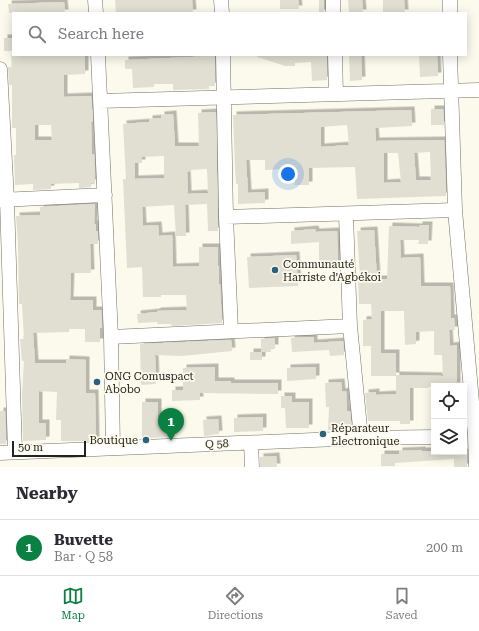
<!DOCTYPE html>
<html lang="en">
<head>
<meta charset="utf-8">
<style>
  :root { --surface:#fff; --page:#f7f7f7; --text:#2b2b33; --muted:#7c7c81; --line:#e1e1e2; --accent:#0b8043 }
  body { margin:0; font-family:"Roboto Serif",serif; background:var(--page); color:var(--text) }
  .controls { position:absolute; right:12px; bottom:12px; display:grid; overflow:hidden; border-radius:0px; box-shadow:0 2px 10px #0003 }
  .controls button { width:36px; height:36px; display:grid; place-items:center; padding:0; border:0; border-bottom:1px solid var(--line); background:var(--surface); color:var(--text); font:20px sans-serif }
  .scale { position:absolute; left:12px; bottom:10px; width:74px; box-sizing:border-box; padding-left:4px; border:2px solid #23221d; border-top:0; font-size:11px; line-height:14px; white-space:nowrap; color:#23221d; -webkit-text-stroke:3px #fcfaec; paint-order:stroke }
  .you { position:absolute; left:288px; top:174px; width:14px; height:14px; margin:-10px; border:3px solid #fff; border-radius:50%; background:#1a73e8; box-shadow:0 0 0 6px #1a73e833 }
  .badge { display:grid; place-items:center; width:26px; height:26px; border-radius:50%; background:var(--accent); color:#fff; font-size:13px; font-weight:700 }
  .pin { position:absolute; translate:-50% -33px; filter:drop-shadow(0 1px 2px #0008) }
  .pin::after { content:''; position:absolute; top:21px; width:14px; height:12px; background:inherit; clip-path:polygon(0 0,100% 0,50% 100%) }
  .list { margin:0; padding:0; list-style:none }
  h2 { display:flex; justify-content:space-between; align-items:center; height:52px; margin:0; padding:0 16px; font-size:17px }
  h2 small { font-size:13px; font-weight:400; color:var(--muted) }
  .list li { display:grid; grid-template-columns:26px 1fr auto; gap:12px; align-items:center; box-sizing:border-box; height:56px; padding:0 16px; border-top:1px solid var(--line) }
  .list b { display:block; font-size:15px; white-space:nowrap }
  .list p { margin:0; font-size:13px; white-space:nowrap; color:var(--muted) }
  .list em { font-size:13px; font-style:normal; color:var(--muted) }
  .icon { flex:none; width:22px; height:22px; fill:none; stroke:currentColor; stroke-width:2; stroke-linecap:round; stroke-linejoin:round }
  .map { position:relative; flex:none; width:479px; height:467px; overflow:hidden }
  .search { position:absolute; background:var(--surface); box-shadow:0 2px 10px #0003; left:12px; right:12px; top:12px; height:44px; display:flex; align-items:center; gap:10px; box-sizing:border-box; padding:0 14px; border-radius:0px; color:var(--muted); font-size:15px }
  .sheet { height:108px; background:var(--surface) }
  nav { display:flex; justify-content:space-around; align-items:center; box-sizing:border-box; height:56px; border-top:1px solid var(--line); background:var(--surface); font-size:11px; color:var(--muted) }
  nav a { display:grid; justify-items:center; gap:2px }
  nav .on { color:var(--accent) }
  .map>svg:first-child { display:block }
  .building { fill:#e1dfd1; fill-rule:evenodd; filter:url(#shadow) }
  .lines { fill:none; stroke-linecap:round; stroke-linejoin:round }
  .minor-casing { stroke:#737165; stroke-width:15 }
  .minor { stroke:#fff; stroke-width:14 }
  .poi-dot { fill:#2d607d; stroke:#fcfaec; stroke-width:1.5 }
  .labels { text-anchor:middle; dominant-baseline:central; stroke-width:3.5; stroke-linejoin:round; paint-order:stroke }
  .poi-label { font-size:11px; fill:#23221d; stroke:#fcfaec; text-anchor:start }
  .street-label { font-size:11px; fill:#23221d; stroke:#fcfaec }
</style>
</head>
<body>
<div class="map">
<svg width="479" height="467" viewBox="0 0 479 467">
  <defs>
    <filter id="shadow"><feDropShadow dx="3.5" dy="-3.5" stdDeviation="0" flood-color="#0004"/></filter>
  </defs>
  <rect width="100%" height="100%" fill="#fcfaec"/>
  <!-- building -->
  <path class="building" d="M115,0H192L193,13H174V12L116,13Z
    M280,0H298L299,9H280Z
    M319,0H324V13H319Z
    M348,0H362L363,13H349Z
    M383,0H404L405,13H383Z
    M64,2L65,13H9L8,4Z
    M4,38H13V51H4Z
    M11,55H85V74L64,75V97L91,96L93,122H91L92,155L94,154L95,183H91V187L79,188V183L51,184V189L33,190V184L15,185L14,155H16V128H12V85H9L8,67H12ZM35,125H51L52,140H35Z
    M289,55H327V80L312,81L311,62L295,63V66H285L257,57V56Z
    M349,55H361L362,80L350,81Z
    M419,55H437L438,76L420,77Z
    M215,56V86H209V89L173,90V84H154V87L133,88L132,69H125V60Z
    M431,109H443L444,125H431Z
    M411,110L412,126L375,128L376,141L444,140L446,196L357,199L355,167L309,168V185H295V174H289L288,169L265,170V160H246L248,193L265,192V203L238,204V184H236L235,169L233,115ZM347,125L349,145L321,147V127ZM430,152L431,180H416L414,153ZM384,153H398L401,182L384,183Z
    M216,112L218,231H208L207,204L185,205L186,236H176L174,205L142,207L143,226L158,225L159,236L172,235L173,267L199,266V247H218V266H219V284H220L222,323L172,326L171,324H157V322L138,323L137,314L157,312V311L187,310L186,295H161V297H143L142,267L127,268L123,179H126L123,124L149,122V119L161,118V115L173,114L175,146H199L198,113ZM164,156V178L135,179V163H142V157ZM207,169L208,193L188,194L187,172L190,171V170Z
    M95,204L94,224H96V231H98V244H90L91,273H71L70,300H93V310H101L102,328H100V342H85V329H69V332L33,333L35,363H66V359L86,360V393H95L96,441H61V420H56L57,392L39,391V423H46V440L23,441L22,393L24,361H22L20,339H24L22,304H19L18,244L16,216L40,215V207Z
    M419,225H429L428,244H418L419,240H400L401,258L420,257L421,286H450L451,318H454L455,330H449L450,346L457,345V386H434L429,387L428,388H410V424H400V421H368L365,393L376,392V395L396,394V375L443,376L442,355H434V331L416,332V344L405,345L404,311H381V353H396V376H371V346H363V320L372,319L371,304H359L358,277H360L357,231L374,230L377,279H387L389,226L419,227Z
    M315,229L316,232L337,231L338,265H319V242L291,244V231Z
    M296,255L298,286L249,288L247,257Z
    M314,337V343L343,341L344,355L330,356L329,350L292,352L291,338Z
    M275,338V348H271V352H261V339Z
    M231,340L232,351L182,356L155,355L156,384L141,385L140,344Z
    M250,352H262V360H250Z
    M215,367V381H231V383H278V394L200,393V400L172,401V390H183V368Z
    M316,367V379L287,381V368Z
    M341,382L342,392L346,391L347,411H350L352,430H328L329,407H326L325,383Z
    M281,396H292V402H309V428H286L285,408H281Z
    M142,402H158V417H174V437L142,438Z
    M0,411H5L6,444H0Z
    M263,417V431L234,432V418Z
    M218,419L219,434L204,436L203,420Z
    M422,450V451H434V452H467V467H454V459L395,463V466H381V454H399V451Z
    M276,456L277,467H260V457Z"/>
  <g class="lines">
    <defs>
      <path id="minor" d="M95,0L96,13
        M221,0L222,13
        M333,0V13
        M450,0V13
        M98,55L111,337L113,448
        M223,55L226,217L231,330
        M335,55L336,94
        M450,55L455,210L475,436L476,467
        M0,69L7,200L15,452
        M100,101L479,90
        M0,200L105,195
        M346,215L350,326L361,438
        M226,217L455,210
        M111,337L350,326
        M251,443L252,467
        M0,453L361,438L434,437"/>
    </defs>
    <!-- minor casing -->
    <use href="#minor" class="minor-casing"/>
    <!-- minor -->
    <use href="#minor" class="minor"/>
  </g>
  <!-- markers -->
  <g class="poi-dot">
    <circle cx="275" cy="270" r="4"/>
    <circle cx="97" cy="382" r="4"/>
    <circle cx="323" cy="434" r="4"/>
    <circle cx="146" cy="440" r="4"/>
  </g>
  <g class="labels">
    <!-- poi labels -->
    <g class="poi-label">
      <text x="283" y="264">Communauté<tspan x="283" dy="13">Harriste d’Agbékoi</tspan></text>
      <text x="105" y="376">ONG Comuspact<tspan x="105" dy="13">Abobo</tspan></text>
      <text x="331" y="428">Réparateur<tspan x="331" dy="13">Electronique</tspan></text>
      <text x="138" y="440" text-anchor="end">Boutique</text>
    </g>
    <!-- street labels -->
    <g class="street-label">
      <text transform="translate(217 444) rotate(-2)">Q 58</text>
    </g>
  </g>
</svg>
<div class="controls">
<button><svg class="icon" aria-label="locate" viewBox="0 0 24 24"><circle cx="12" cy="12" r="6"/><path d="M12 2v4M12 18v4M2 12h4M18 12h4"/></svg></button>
<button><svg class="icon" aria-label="layers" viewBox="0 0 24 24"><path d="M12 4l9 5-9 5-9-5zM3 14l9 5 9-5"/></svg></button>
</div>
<div class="scale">50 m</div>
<div class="you"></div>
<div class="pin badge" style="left:171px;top:441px">1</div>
<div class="search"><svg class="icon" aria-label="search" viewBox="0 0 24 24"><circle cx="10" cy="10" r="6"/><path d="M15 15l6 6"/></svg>Search here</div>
</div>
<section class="sheet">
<h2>Nearby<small></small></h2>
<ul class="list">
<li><span class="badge">1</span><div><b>Buvette</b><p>Bar · Q 58</p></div><em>200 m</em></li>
</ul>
</section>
<nav>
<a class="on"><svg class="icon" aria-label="map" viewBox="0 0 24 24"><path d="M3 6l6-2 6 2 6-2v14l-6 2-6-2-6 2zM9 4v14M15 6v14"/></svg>Map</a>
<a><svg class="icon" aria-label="directions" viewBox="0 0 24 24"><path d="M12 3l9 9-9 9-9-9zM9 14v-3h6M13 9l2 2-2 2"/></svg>Directions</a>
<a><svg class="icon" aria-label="saved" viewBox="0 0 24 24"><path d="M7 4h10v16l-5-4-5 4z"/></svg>Saved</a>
</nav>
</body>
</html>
